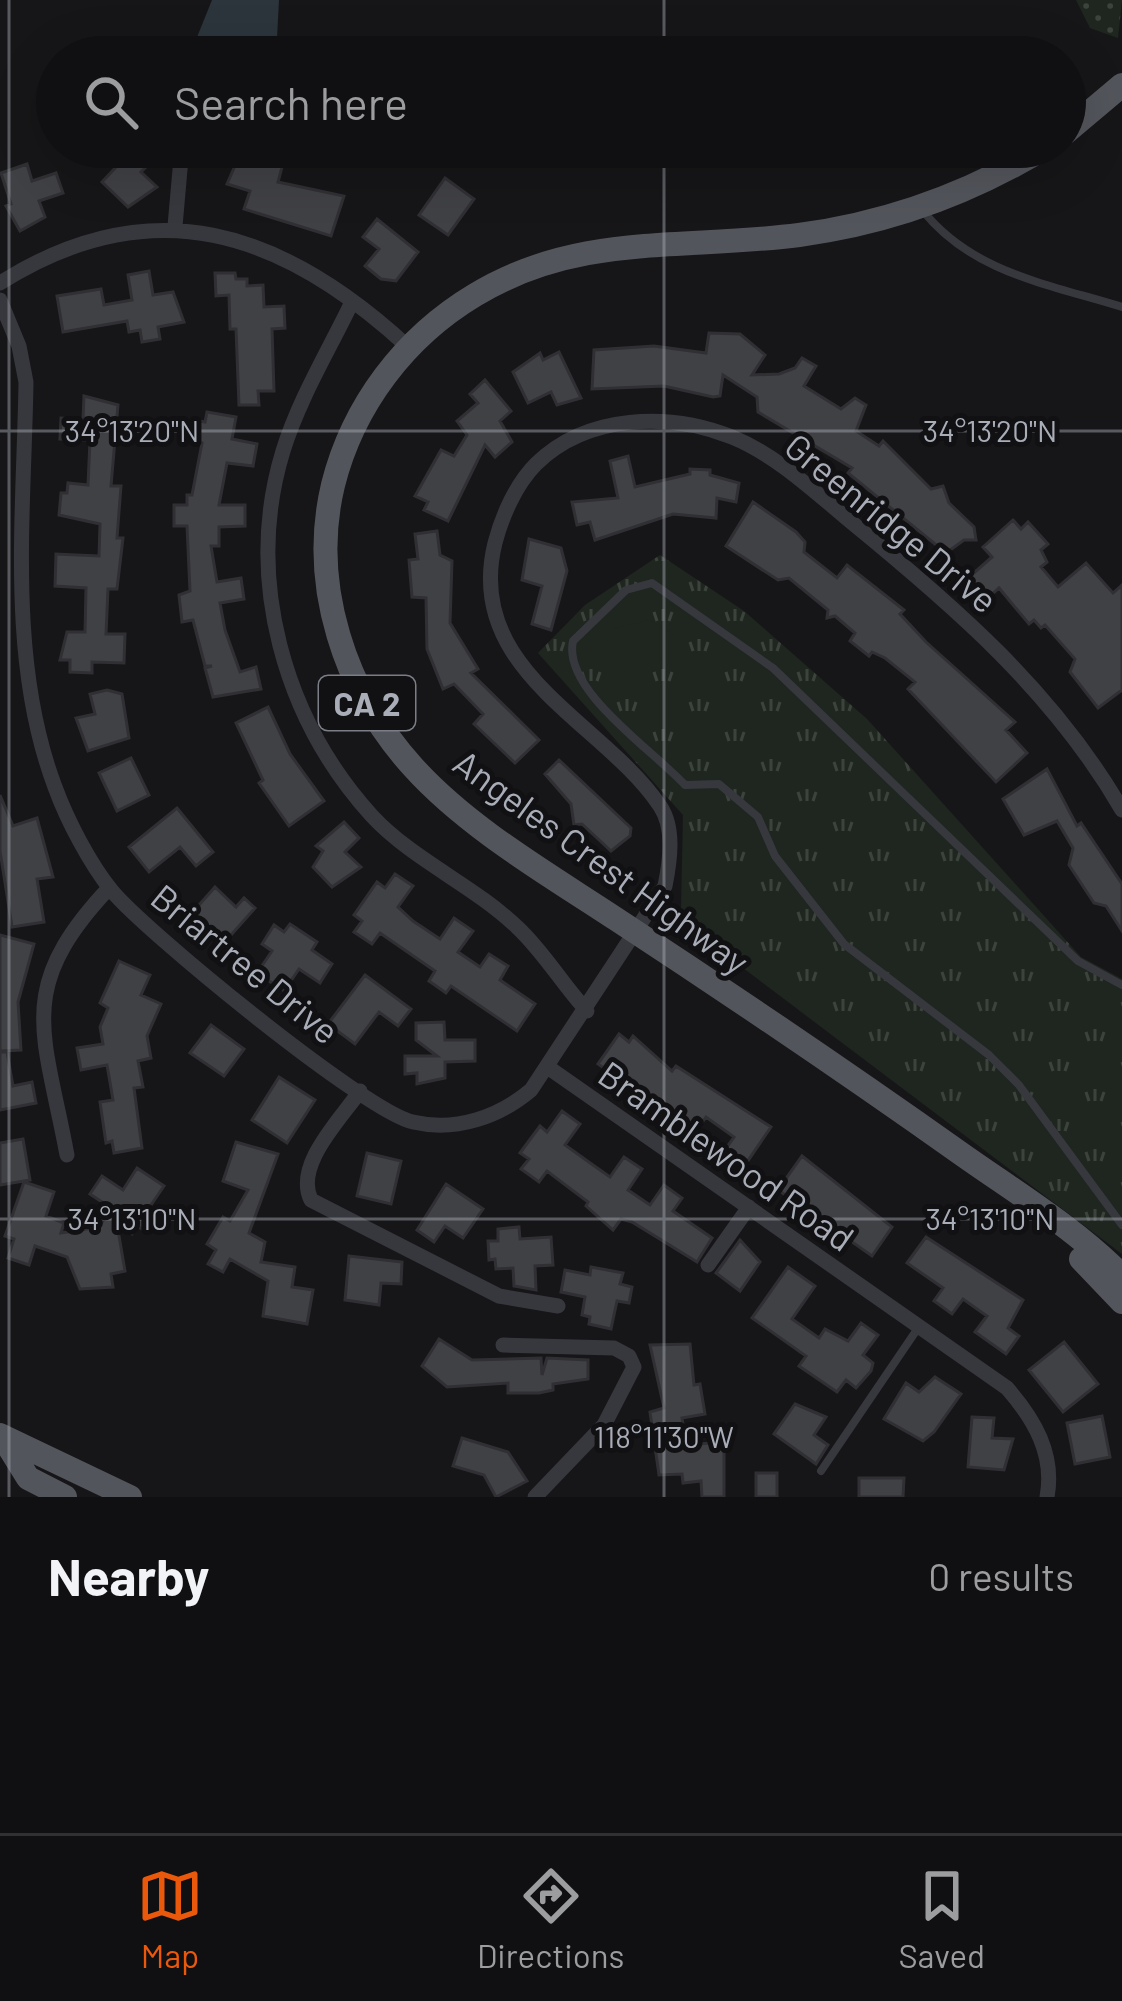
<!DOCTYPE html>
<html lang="en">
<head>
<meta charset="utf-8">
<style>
  :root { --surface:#101012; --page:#1e1e20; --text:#f1f3f6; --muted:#9c9d9f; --line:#303032; --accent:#ea580c }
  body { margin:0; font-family:Barlow,sans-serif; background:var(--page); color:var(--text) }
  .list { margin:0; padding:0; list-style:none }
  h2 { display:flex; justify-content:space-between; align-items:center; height:156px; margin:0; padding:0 48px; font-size:51px }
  h2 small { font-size:39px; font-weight:400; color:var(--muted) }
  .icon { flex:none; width:66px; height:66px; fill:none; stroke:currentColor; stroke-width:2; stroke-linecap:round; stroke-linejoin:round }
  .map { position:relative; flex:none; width:1122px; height:1497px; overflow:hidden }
  .search { position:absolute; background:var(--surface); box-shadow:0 12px 48px #0002; left:36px; right:36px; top:36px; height:132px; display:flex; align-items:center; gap:30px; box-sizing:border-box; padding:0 42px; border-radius:66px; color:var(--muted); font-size:45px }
  .sheet { height:336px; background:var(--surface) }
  nav { display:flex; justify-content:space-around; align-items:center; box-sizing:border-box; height:168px; border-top:3px solid var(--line); background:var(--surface); font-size:33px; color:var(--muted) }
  nav a { display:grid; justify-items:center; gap:6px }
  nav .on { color:var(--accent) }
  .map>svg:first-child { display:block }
  .grass { fill:url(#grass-tufts) }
  .park { fill:url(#park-dots) }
  .pitch { fill:#1e261f }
  .water { fill:#2c353c }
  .building { fill:#404145; stroke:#303034; stroke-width:3 }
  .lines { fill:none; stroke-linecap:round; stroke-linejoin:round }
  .service { stroke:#37383d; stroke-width:8 }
  .minor { stroke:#37383d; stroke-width:15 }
  .primary { stroke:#53555c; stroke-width:24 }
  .ticks { fill:none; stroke:#a8adb8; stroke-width:3; stroke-opacity:0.45 }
  .labels { text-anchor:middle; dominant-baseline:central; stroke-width:10; stroke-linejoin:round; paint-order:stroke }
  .shield { fill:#111113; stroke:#7b7e86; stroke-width:3 }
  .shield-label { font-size:33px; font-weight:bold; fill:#a8adb8 }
  .street-label { font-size:36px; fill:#a8adb8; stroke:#111113 }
  .ticks-label { font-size:30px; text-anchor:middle; fill:#a8adb8; stroke:#111113; stroke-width:10; stroke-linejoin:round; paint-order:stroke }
</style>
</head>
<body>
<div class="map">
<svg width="1122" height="1497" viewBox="0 0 1122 1497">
  <defs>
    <pattern id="grass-tufts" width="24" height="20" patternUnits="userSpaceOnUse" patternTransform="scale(3)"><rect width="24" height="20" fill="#1e261f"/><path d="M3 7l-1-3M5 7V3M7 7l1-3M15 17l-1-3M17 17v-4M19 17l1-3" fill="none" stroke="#3c433d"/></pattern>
    <pattern id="park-dots" width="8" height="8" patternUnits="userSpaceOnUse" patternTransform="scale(3)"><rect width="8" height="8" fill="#1e261f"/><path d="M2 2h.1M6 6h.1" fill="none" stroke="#3c433d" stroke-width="1.8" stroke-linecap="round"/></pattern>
  </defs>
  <rect width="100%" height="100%" fill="#161618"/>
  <!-- grass -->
  <path class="grass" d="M660,555L744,611L867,719L1081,957L1122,979V1254L694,931L681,911L683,815L538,653L585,605Z"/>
  <!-- park -->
  <path class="park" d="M1076,0H1122L1118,38L1090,28Z"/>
  <!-- pitch -->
  <path class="pitch" d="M649,620L676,636L663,659L618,674L606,670L601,659L611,629Z"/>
  <!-- water -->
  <path class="water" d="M212,0H279L276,57H189Z"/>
  <!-- building -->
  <path class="building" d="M135,147H145L156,157L141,172L157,187L128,207L102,182Z
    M240,154L282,167L278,182L344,196L331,236L244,209L250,191L227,184Z
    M27,164L32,181L56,173L63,193L39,201L45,217L20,231L6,206L11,204L1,173Z
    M445,178L474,199L448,235L419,215Z
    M377,219L418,252L396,281L381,279L365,266L379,249L363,237Z
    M149,271L153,295L173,292L184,322L158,327L160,339L142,342L140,330L129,332L127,321L63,332L57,296L101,289L104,305L132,300L128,275Z
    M215,273H235L236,279H247V286L263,285L264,307L284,306L285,328L272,329L274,391H258L259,405H239L236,329H230L229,295L216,296Z
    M709,333L740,334L765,355L752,375L779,374L795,368L802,358L816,366L804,386L841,409L855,398L866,405L856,431L879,446L883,441L931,489L943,486L949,503L974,527L976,540H964L946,553L848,473L852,468L758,412L757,397L723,375L720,396L713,397L664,386L592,389L594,350L654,346L706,353Z
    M559,352L581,398L557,405L551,392L528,403L513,372L540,353L543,360Z
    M485,380L511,411L500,421L512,442L495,457L485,445L448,521L424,510L428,502L415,496L441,450L454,456L467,435L457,421L478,403L470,394Z
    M84,396L118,405L111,486H121L117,538H123L117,589H108L106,634H125L124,663L92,662V673L70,672V660H60L67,632H85L86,588L55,586L56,554L99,556L100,524L59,515L61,493H67L68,483L88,485L90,440L60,439L61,418L83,419Z
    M207,412L236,417L232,439L257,444L253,466L227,463L219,505H245V526L219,527V546H211L217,582L241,578L244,599L220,603L225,630L240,672L256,667L261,689L213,697L205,668L212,666H205L193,620L182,622L179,595L190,591L187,526H174V505H187V495H192L202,443L190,441L194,420L205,422Z
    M628,456L635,487L690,474V469L710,470V475L739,483L736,502L717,498L716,518L673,514L595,540L590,522L577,525L572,502L618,498L610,461Z
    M753,502L796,532L805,542L804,552L837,578L847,565L904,610L900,614L926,642L1015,722L1006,730L1027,753L996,782L908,689L915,682L885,658L872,652L869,656L850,641L855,633L835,616L827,618L828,610L789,578L778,580L726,546Z
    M1013,520L1021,529L1028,522L1048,544L1041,550L1047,562L1041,567L1058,587L1086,563L1113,593L1122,585V690L1098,708L1070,672L1075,659L1045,625L1041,628L1034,620L1029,624L999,588L987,599L968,578L992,557L983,547Z
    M437,531L440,555L452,561L450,623L478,669L471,673L539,740L515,763L474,724L483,714L454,684L443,689L427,649L426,598L412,597L409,560L418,559L415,534Z
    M529,539L561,548L567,571L551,630L532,624L542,586L522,580Z
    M107,690L122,694L129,738L88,751L76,718L95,714L90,694Z
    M268,707L290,754L324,801L289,826L259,783L263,780L236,723Z
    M131,758L149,795L117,811L99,773Z
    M559,760L631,828L630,836L611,851L582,824L574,825L571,804L545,774Z
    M1047,769L1077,826L1081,823L1122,884V931L1106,906L1094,903L1069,865L1073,848L1057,821L1024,835L1003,799Z
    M0,795L13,826L37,818L53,877L37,879L44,922L12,927L0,851Z
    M177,808L213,852L196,866L180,847L149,872L129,847Z
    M344,822L359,838L345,852L361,867L332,887L313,867L323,851L316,846Z
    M395,874L413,886L398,907L413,921L440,939L454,918L473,931L458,952L480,967L489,954L508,966L500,980L535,1004L517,1031L451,986L446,993L429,981L435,971L380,933L372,944L354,932L362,921L354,915L377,882L385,888Z
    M215,887L236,907L244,898L255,908L224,943L191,914Z
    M290,924L317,942L312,950L332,964L320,983L299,969L284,991L257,973L272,951L262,944L274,925L284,932Z
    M0,935L34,944L18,1002L21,1050L0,1051Z
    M119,961L150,975L141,995L161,1004L147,1036L151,1058L138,1061L143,1087L134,1088L142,1148L114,1153L112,1141L106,1143L100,1102L113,1100L107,1065L81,1070L77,1048L103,1044L100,1027L108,1008L100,1003Z
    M365,975L411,1009L398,1026L379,1012L355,1044L328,1024Z
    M444,1022L445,1040H475V1061L445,1062V1078L417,1084V1073L405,1074V1056H437L416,1040V1023Z
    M211,1025L244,1049L224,1076L190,1053Z
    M619,1034L629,1042L633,1036L672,1071L676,1066L771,1127L745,1165L722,1154L734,1137L706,1117L695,1133L598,1064Z
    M0,1052H7L13,1086L32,1082L36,1103L0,1110Z
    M279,1077L315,1100L287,1143L252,1120Z
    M562,1111L580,1124L565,1145L593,1165L610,1177L624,1157L642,1169L628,1190L650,1205L664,1185L682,1198L673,1211L712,1238L697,1262L632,1222L621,1219L613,1230L586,1206L588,1202L547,1171L539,1182L521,1169L529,1159L520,1153L540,1126L547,1132Z
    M23,1139L30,1180L0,1185V1143Z
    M236,1142L278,1154L249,1233L265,1242L261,1262L295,1267L292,1287L313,1290L307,1324L263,1316L268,1281L230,1259L223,1272L208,1264L216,1250L207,1244L223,1217L230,1221L248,1190L223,1181Z
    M367,1153L401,1161L391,1204L357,1196Z
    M802,1156L892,1227L872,1256L778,1190Z
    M137,1168L164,1186L149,1208L160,1215L148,1233L137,1226L132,1234L117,1224L125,1271L111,1274L113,1287L80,1289L67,1257L35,1246L29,1265L8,1258L14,1239L5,1236L24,1182L54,1192L46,1216L64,1223L61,1233L99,1227L111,1208L90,1194L102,1176L123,1190Z
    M446,1184L483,1209L463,1238L445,1226L434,1242L417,1230Z
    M519,1227L520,1239L551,1237L553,1265L535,1266L536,1290L514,1286L513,1268L496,1269L495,1259L489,1260L488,1241H498V1229Z
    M926,1237L1023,1300L1008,1328L1019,1336L1006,1354L975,1332L987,1316L963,1299L952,1314L934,1301L943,1288L907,1263Z
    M740,1240L760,1262L740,1291L716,1273Z
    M349,1256L402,1262L401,1284L381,1283L379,1305L345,1300Z
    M591,1267L623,1273L620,1284L632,1287L629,1303L617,1301L611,1329L589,1324L590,1317L582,1315L585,1297L561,1292L565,1270L590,1275Z
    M788,1267L815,1286L792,1319L819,1338L825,1329L848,1341L861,1323L878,1335L863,1355L873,1363L871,1371L856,1388L846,1380L837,1392L799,1366L806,1356L752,1318Z
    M439,1339L472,1360L541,1358L542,1375L547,1358L588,1360V1379L553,1384V1390L539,1393H508V1383L447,1387L422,1366Z
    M1064,1342L1098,1384L1063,1412L1029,1370Z
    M690,1344L694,1385L700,1384L705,1414L682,1418L686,1445L724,1442V1497H702L701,1481L683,1483L682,1474L659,1475L650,1412L664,1408L650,1345Z
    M935,1377L961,1394L934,1432L923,1441L884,1419L906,1383L919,1392Z
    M795,1404L826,1417L814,1435L828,1445L816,1464L774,1434Z
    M1102,1416L1110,1457L1075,1464L1067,1423Z
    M972,1417L994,1418L992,1438L1013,1439L1004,1470L968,1467Z
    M462,1438L508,1452L527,1481L496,1497L484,1475L453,1466Z
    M756,1473H777V1497H756Z
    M859,1478H904L903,1497H859Z"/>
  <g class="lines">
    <!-- service -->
    <path class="service" d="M923,211C973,273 1048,284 1122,307
      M1122,985L1078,961L773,668L652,583L626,590L573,641C562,690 654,751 685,785L719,784L758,817L775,856L844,944L989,1055L1019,1085L1122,1225
      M821,1471L918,1328"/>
    <!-- minor -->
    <path class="minor" d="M175,226L182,147
      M0,283C152,187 282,231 407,346
      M0,300L19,346L26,382C24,515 7,660 55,787C67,820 90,864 112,891C147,933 366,1112 413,1122C456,1132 499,1117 531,1090L665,886C670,861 675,828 660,806C604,722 463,671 495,543C502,516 516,484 536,464C587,414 669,412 732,437C776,455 814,491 850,521C954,606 1054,692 1122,810
      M352,302C329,350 299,399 283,451C244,579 284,719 372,816C413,860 473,885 517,927C544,952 562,984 587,1011
      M549,1068L1007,1388C1034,1419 1055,1454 1047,1497
      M360,1091C340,1120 294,1165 311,1200L499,1296L558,1306
      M67,1155C44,1031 14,989 109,888
      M708,1265L749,1207
      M503,1345L614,1348L629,1356L634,1367L604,1425L535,1497"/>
    <!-- primary -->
    <path class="primary" d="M1065,133L1122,85
      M1046,147C969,194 889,223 799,235C684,250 579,232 475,295C405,337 353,405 333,485C309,585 345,692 413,767C468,828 548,874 616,919C732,995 847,1073 960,1153C1015,1192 1075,1228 1122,1276
      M1081,1259L1122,1302
      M0,1435L130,1497
      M2,1436L28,1478L65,1497"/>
  </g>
  <!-- ticks -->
  <path class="ticks" d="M9,0V1497M664,0V57M664,147V1497M0,431H1122M0,1219H1122"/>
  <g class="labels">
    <!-- shield labels -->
    <rect class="shield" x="319" y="676" width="96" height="54" rx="9"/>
    <g class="shield-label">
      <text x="367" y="703">CA 2</text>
    </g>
    <!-- street labels -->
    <g class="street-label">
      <text transform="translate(892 522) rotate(39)">Greenridge Drive</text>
      <text transform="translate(602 861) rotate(36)">Angeles Crest Highway</text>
      <text transform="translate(246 963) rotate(39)">Briartree Drive</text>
      <text transform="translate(727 1155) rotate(35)">Bramblewood Road</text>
    </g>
  </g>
  <g class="ticks-label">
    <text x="132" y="442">34°13'20"N</text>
    <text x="990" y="442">34°13'20"N</text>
    <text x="132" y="1230">34°13'10"N</text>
    <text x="990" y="1230">34°13'10"N</text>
    <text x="664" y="1448">118°11'30"W</text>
  </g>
</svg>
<div class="search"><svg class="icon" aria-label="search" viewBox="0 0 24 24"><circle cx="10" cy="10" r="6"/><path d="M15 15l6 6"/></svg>Search here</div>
</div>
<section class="sheet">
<h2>Nearby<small>0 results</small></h2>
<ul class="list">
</ul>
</section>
<nav>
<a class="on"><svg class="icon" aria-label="map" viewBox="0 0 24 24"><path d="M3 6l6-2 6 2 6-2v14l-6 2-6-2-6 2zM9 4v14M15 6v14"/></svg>Map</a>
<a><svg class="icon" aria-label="directions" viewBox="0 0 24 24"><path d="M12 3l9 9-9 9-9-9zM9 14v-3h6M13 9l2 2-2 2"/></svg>Directions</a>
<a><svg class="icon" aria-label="saved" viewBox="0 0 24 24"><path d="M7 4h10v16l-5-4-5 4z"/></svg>Saved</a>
</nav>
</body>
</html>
